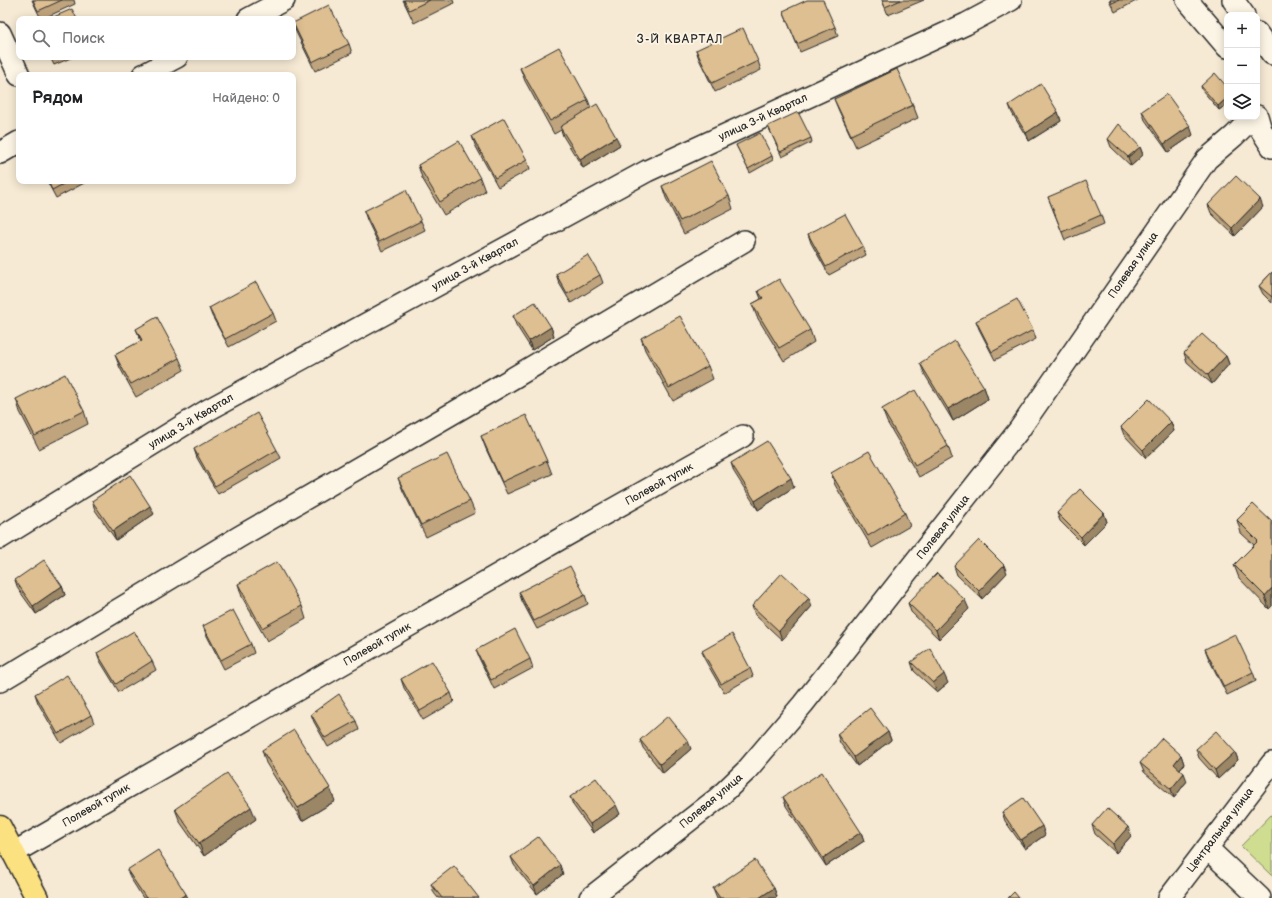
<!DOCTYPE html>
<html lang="ru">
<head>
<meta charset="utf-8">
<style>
  :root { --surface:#fff; --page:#f6f6f6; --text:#202124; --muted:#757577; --line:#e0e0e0 }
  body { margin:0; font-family:"Balsamiq Sans",sans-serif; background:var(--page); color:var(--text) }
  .controls { position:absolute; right:12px; top:12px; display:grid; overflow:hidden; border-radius:8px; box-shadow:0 2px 10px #0003 }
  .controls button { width:36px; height:36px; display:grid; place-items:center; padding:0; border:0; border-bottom:1px solid var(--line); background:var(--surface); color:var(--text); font:20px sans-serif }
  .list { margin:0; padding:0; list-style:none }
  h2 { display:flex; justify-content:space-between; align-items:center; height:52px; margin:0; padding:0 16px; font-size:17px }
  h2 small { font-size:13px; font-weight:400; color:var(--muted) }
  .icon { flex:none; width:22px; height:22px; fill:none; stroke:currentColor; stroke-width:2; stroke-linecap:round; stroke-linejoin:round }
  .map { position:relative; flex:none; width:1272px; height:898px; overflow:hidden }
  .search { position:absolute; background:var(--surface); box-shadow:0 2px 10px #0003; left:16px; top:16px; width:280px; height:44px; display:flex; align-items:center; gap:10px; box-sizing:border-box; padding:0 14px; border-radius:8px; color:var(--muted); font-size:15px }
  .panel { position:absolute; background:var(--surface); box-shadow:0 2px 10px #0003; left:16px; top:72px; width:280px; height:112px; border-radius:8px }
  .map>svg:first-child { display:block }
  .green { fill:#cfdd91; stroke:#7d845e }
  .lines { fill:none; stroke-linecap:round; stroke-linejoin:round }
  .minor-casing { stroke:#2b2b2b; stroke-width:24 }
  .major-casing { stroke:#2b2b2b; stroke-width:25 }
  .minor { stroke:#fcf5e5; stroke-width:21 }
  .major { stroke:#fbe180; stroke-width:22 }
  .wall { fill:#bfa47d; stroke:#2b2b2b }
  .shaded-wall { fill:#9b8666; stroke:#2b2b2b }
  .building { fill:#debf91; stroke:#2b2b2b }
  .labels { text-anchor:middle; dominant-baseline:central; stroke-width:3.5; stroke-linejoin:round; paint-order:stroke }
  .street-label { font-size:11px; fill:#2b2b2b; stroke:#fcf5e5 }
  .neighbourhood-label { font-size:12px; letter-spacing:1px; fill:#2b2b2b; stroke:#fcf5e5 }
</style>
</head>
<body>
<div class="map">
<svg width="1272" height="898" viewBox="0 0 1272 898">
  <rect width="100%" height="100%" fill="#f6ead4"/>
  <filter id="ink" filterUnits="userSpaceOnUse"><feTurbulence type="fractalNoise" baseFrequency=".025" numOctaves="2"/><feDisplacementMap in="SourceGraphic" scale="8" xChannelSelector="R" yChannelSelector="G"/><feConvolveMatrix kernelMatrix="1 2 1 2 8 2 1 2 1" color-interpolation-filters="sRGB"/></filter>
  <g filter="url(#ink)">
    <!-- green -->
    <path class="green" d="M1272,814V876L1241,846Z"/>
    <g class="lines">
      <defs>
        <path id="minor" d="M1187,0L1227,47
          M1233,0L1244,15
          M248,19L284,0
          M0,33L19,75
          M1257,33L1272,54
          M143,75L177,57
          M1257,116L1261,130L1272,147
          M0,153L19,142
          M0,538L208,410L647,171L966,24L1011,0
          M0,681L239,537L498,387L744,241
          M1207,848L1260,898
          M13,853L560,539L743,436
          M590,898L718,798L746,771L803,704L1019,430L1207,159L1234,136L1253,117
          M1169,898L1272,763"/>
        <path id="major" d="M0,827L37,898"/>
      </defs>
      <!-- minor casing -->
      <use href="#minor" class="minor-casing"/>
      <!-- major casing -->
      <use href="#major" class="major-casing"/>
      <!-- minor -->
      <use href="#minor" class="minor"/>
      <!-- major -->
      <use href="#major" class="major"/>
    </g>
    <!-- wall -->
    <path class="wall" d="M32,0H74L75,4L42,19H41Z
      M403,0H453L454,3L414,23Z
      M882,0H924L888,15Z
      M1109,0H1138L1115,12Z
      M783,11L835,27L838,36L800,52Z
      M293,23L349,44L352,53L315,71L296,32Z
      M696,50L758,61L761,70L715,92L699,59Z
      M50,57H73L54,65Z
      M520,68L588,100L591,108L620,145L583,168L563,136L561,130L554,134L525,81Z
      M1201,86L1227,87V104L1219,110L1202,90Z
      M834,99L913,105L918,118L856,147L839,111Z
      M1009,105L1058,112L1061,121L1029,141L1012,113Z
      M1142,111L1193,135L1168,152L1145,120Z
      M768,126L811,138L812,142L782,157Z
      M472,136L527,160L530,169L498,187L475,145Z
      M1108,139L1140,147L1143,155L1131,166L1111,147Z
      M736,145L772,156L773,160L750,173Z
      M418,165L480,178L485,191L444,215L422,178Z
      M47,181H88L56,198Z
      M662,186L729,196L733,209L684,234L666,198Z
      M1048,197L1101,215L1104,224L1065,240Z
      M1208,205L1263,207L1235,236L1211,213Z
      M364,211L421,221L425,230L382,251L367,220Z
      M808,234L863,246L866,255L829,275L811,243Z
      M1272,272V303L1263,294L1259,286Z
      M556,274L600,275L603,283L571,303L559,283Z
      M758,291L810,330L814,342L784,361L757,317L752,304L761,299Z
      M209,308L273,313L276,321L229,347L212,316Z
      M513,316L551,327L554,336L532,350L516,325Z
      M976,321L1033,330L1036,339L995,360L979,329Z
      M136,329L179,358L184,370L136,397L120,368L115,355L141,341Z
      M641,338L708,366L713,379L673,401L645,350Z
      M1184,353L1226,356L1229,364L1212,384L1187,362Z
      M920,363L984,387L988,399L953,421L925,375Z
      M16,399L84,411L88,424L39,449L20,412Z
      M882,409L948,446L952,458L919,477L887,422Z
      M1171,422L1174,431L1146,458L1124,435L1121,427Z
      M481,436L547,461L552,474L507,494L486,449Z
      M194,449L277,450L281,458L218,494L197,458Z
      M731,463L794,487L758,510L734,472Z
      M831,473L905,513L910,526L872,548L835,485Z
      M398,478L470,501L475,513L426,537L403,491Z
      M92,501L154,514L116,540L95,510Z
      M1057,513H1104L1107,522L1084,545L1060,521Z
      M1237,520L1272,522V606L1269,609L1239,578L1234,565L1254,545L1241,533Z
      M954,566L1007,573L982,599L957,575Z
      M15,580L62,586L65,595L36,614L18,589Z
      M238,584L302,606L306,619L267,641L242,597Z
      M519,592L585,595L588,604L537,629L522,601Z
      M908,603L969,609L939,639L911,612Z
      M752,606H812L782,640L755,615Z
      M203,626L251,644L254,653L224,669L206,634Z
      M1205,649L1253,672L1256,681L1227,695L1208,657Z
      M476,650L530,659L533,668L494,689L479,658Z
      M702,651L750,668L753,676L724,693L705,660Z
      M97,653L152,661L156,670L119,692L100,661Z
      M911,662L948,683L937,692L914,671Z
      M401,679L451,693L454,702L423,720L404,688Z
      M35,694L91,715L94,723L61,743L38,703Z
      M311,714L356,721L359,730L328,747L314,722Z
      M888,732L891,740L857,766L840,743L837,734Z
      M640,740L691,749L663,773L643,748Z
      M1196,749L1235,752L1238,760L1218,779L1199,758Z
      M262,750L335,801L302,821L266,763Z
      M1181,755L1184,764L1180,769L1187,781L1174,798L1144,772L1140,763Z
      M570,797L620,814L593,833L573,805Z
      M783,797L861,832L864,841L826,866L786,806Z
      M175,809L256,819L204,856L180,822Z
      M1002,812L1045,835L1025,849L1005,821Z
      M1092,825L1131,836L1116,853L1095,834Z
      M511,857L563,874L537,894L514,865Z
      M127,870L188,898H143L131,879Z
      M431,884L479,898H438L434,893Z
      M713,888H774L777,897L775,898H717Z"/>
    <!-- shaded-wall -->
    <path class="shaded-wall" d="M1227,98V104L1219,110L1218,106Z
      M1058,112L1061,121L1029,141L1026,133Z
      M1190,126L1193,135L1168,152L1164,144Z
      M616,137L620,145L583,168L580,159Z
      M1140,147L1143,155L1131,166L1128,157Z
      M1260,199L1263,207L1235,236L1232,228Z
      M551,327L554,336L532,350L529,341Z
      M1226,356L1229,364L1212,384L1208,375Z
      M984,387L988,399L953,421L948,409Z
      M1171,422L1174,431L1146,458L1143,450Z
      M791,478L794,487L758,510L755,501Z
      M150,506L154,514L116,540L113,531Z
      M1104,513L1107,522L1084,545L1081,537Z
      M1004,565L1007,573L982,599L979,591Z
      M62,586L65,595L36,614L33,606Z
      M1272,588V606L1269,609L1265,596Z
      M809,598L812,606L782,640L779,631Z
      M965,600L969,609L939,639L936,630Z
      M944,674L948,683L937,692L933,683Z
      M888,732L891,740L857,766L854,757Z
      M688,741L691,749L663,773L660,764Z
      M1235,752L1238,760L1218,779L1215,770Z
      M1181,755L1184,764L1177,772L1174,764Z
      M1184,773L1187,781L1174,798L1171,789Z
      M330,788L335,801L302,821L298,808Z
      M616,805L620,814L593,833L590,824Z
      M251,807L256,819L204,856L199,843Z
      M1042,826L1045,835L1025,849L1021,840Z
      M1128,827L1131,836L1116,853L1113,844Z
      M861,832L864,841L826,866L823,858Z
      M560,865L563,874L537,894L534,886Z
      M774,888L777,897L775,898H759Z
      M186,894L188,898H180Z"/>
    <!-- building -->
    <path class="building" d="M33,0H62L38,11Z
      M404,0H430L409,10Z
      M807,0H823L835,27L797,44L783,11Z
      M882,0H901L885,7Z
      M1110,0H1119L1112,3Z
      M329,5L349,44L312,62L293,23Z
      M72,9L77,19H49Z
      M743,28L758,61L712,83L696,50Z
      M559,47L588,100L550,121L520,68Z
      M897,69L913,105L851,135L834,99Z
      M1215,73L1227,87V98L1218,106L1201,86Z
      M1041,84L1058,112L1026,133L1009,105Z
      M1167,94L1190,126L1164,144L1142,111Z
      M597,104L616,137L580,159L560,127Z
      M798,112L811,138L780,152L768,126Z
      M504,118L527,160L495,178L472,136Z
      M1119,124L1140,147L1128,157L1108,139Z
      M760,133L772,156L748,169L736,145Z
      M459,141L480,178L440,202L418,165Z
      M711,161L729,196L680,221L662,186Z
      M1236,176L1260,199L1232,228L1208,205Z
      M48,181H69L52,190Z
      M1086,181L1101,215L1062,232L1048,197Z
      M406,190L421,221L379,242L364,211Z
      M845,214L863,246L826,267L808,234Z
      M588,255L600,275L567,294L556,274Z
      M1272,272V297L1259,286Z
      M779,279L810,330L779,348L752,304L763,298L758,291Z
      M256,282L273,313L225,339L209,308Z
      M1017,299L1033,330L992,352L976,321Z
      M535,302L551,327L529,341L513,316Z
      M680,316L708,366L669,388L641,338Z
      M157,317L179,358L131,384L115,355L142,340L136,329Z
      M1202,334L1226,356L1208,375L1184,353Z
      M955,341L984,387L948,409L920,363Z
      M65,374L84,411L35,436L16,399Z
      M915,390L948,446L915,465L882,409Z
      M1149,399L1171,422L1143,450L1121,427Z
      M257,413L277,450L215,486L194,449Z
      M526,415L547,461L502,482L481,436Z
      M767,441L791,478L755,501L731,463Z
      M869,451L905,513L868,536L831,473Z
      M447,454L470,501L421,525L398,478Z
      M130,475L150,506L113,531L92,501Z
      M1080,489L1104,513L1081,537L1057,513Z
      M1253,504L1272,522V588L1265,596L1234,565L1258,541L1237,520Z
      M979,540L1004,565L979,591L954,566Z
      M44,560L62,586L33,606L15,580Z
      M277,562L302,606L262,628L238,584Z
      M570,566L585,595L534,621L519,592Z
      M782,573L809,598L779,631L752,606Z
      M937,573L965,600L936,630L908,603Z
      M233,610L251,644L221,660L203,626Z
      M515,629L530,659L491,680L476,650Z
      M134,631L152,661L116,684L97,653Z
      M732,634L750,668L721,684L702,651Z
      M1235,634L1253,672L1224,687L1205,649Z
      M930,648L944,674L933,683L911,662Z
      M432,661L451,693L420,711L401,679Z
      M67,675L91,715L58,734L35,694Z
      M339,694L356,721L325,738L311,714Z
      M870,708L888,732L854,757L837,734Z
      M668,716L688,741L660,764L640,740Z
      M294,730L330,788L298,808L262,750Z
      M1216,731L1235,752L1215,770L1196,749Z
      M1162,738L1181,755L1174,764L1184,773L1171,789L1140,763Z
      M822,772L861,832L823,858L783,797Z
      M227,773L251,807L199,843L175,809Z
      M596,778L616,805L590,824L570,797Z
      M1023,798L1042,826L1021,840L1002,812Z
      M1107,808L1128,827L1113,844L1092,825Z
      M538,837L560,865L534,886L511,857Z
      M158,850L186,894L180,898H146L127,870Z
      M755,860L774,888L759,898H720L713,888Z
      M454,866L479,898H442L431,884Z
      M1014,892L1019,898H1008Z"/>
  </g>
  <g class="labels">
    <!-- street labels -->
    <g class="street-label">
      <text transform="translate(763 117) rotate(-25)">улица 3-й Квартал</text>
      <text transform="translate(475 264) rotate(-29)">улица 3-й Квартал</text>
      <text transform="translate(1133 265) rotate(-55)">Полевая улица</text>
      <text transform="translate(191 421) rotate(-31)">улица 3-й Квартал</text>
      <text transform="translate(659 484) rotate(-29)">Полевой тупик</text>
      <text transform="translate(943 527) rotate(-52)">Полевая улица</text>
      <text transform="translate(377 644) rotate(-30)">Полевой тупик</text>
      <text transform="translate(711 801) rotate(-40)">Полевая улица</text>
      <text transform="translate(96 805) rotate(-30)">Полевой тупик</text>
      <text transform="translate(1220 830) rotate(-53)">Центральная улица</text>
    </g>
    <!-- neighbourhood labels -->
    <g class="neighbourhood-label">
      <text x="680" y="39">3-Й КВАРТАЛ</text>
    </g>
  </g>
</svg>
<div class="controls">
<button>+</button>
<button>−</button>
<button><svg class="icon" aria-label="layers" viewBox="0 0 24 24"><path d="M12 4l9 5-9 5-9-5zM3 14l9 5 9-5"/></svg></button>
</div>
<div class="search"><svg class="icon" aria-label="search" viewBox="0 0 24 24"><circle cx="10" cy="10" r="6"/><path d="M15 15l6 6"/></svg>Поиск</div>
<section class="panel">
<h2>Рядом<small>Найдено: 0</small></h2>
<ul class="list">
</ul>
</section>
</div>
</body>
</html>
